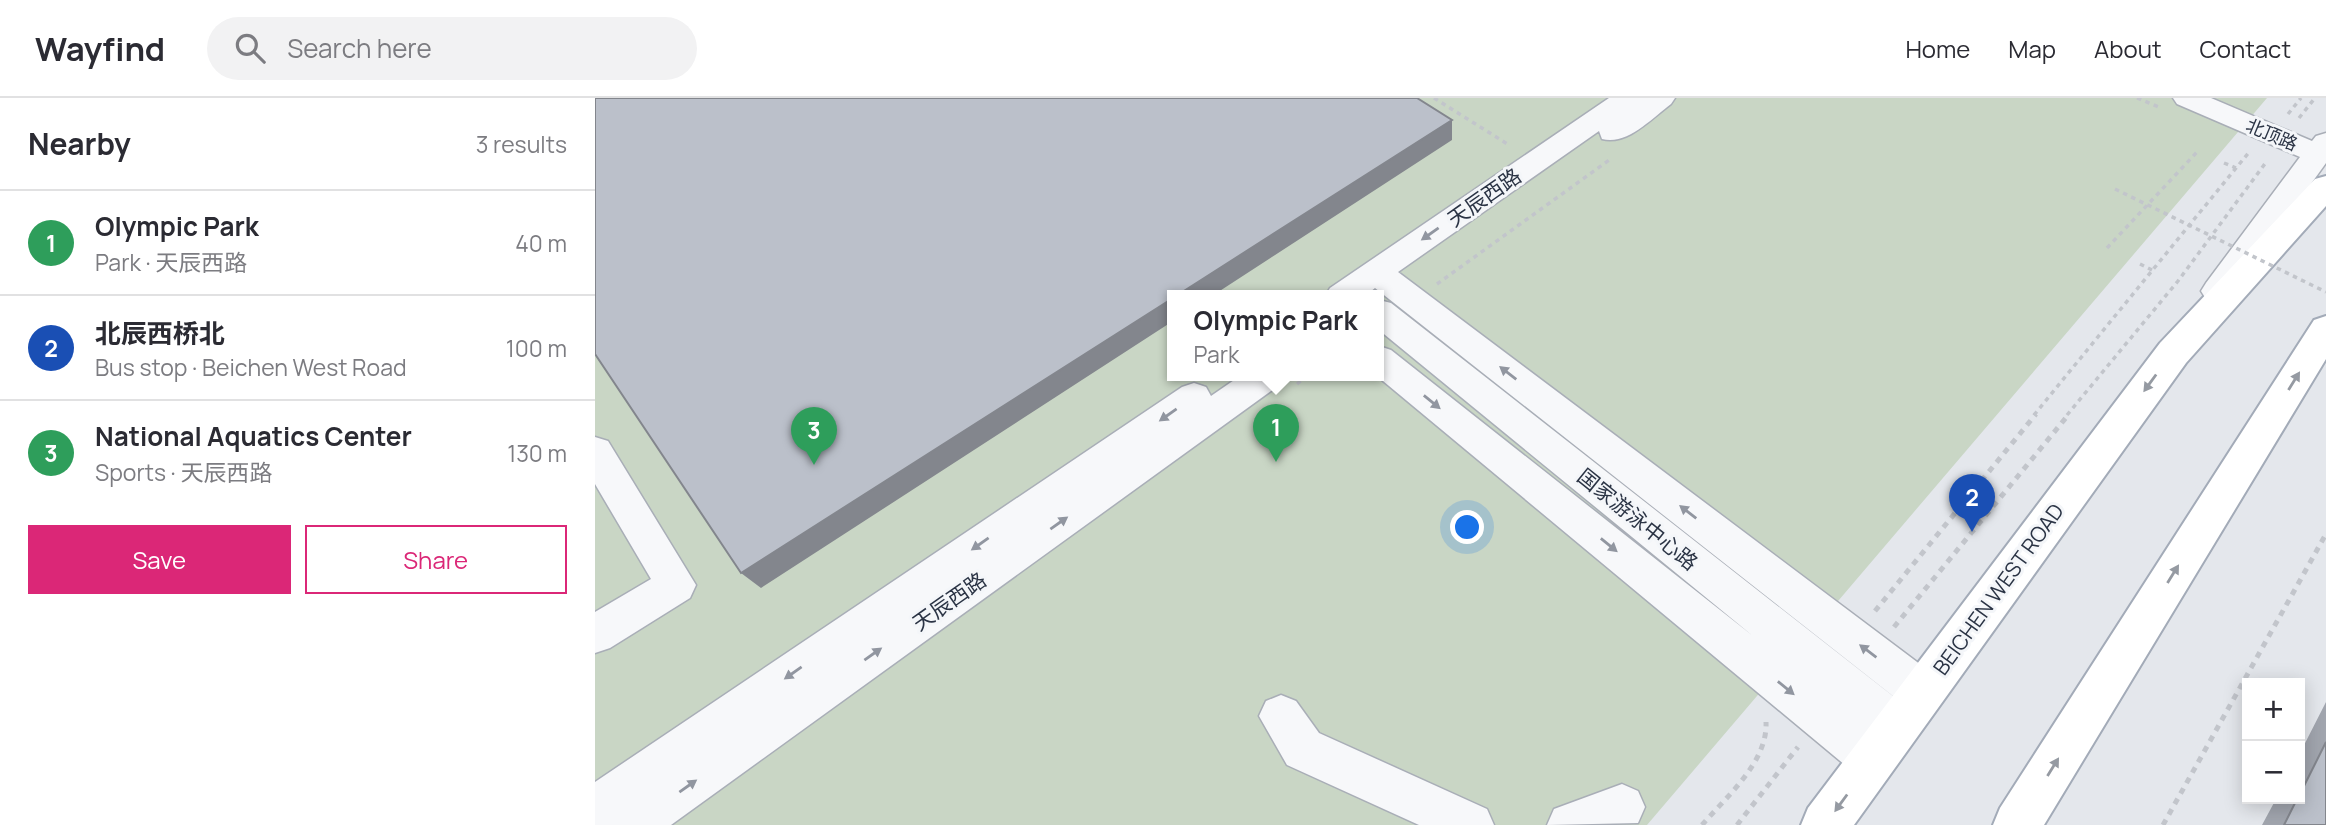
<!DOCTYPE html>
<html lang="en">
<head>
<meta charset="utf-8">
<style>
  :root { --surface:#fff; --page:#f2f2f3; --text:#2b2b33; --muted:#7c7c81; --line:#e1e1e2; --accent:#db2777 }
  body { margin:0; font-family:Manrope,"Noto Sans SC",sans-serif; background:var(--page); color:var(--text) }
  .controls { position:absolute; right:21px; bottom:21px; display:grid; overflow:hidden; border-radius:0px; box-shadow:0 4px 18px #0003 }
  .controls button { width:63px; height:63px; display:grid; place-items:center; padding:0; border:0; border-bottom:2px solid var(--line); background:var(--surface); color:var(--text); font:35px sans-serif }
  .you { position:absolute; left:873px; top:430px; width:24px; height:24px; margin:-18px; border:5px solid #fff; border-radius:50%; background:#1a73e8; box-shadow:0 0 0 10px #1a73e833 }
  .badge { display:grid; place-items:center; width:46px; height:46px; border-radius:50%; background:var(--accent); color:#fff; font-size:23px; font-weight:700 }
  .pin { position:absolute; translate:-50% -58px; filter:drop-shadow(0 2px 4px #0008) }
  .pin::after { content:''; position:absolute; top:37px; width:24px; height:21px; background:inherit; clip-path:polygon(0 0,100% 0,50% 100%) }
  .popup { position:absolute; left:572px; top:192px; width:217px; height:91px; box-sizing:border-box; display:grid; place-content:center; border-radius:0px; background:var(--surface); filter:drop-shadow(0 2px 5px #0005); font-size:23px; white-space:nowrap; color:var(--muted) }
  .popup b { font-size:26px; color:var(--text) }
  .popup::after { content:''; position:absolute; left:50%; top:100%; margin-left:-14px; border:14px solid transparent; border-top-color:var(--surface) }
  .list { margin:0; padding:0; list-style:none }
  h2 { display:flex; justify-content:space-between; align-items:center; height:91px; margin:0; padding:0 28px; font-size:30px }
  h2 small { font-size:23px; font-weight:400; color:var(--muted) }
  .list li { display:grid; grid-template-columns:46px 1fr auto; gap:21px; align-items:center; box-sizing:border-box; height:105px; padding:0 28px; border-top:2px solid var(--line) }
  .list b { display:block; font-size:26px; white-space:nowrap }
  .list p { margin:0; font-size:23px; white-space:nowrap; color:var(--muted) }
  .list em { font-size:23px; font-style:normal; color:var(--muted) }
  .actions { display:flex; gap:14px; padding:21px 28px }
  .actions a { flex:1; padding:16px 0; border:2px solid var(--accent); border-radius:0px; text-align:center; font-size:24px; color:var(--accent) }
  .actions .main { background:var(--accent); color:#fff }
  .icon { flex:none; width:38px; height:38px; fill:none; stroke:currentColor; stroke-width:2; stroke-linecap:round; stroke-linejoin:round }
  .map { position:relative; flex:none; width:1731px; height:727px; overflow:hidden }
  header { display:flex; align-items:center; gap:42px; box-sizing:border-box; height:98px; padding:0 35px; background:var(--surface); border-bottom:2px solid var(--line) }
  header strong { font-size:33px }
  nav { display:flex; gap:38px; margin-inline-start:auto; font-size:24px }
  .search { width:490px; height:63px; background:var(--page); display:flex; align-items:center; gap:18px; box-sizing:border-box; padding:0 24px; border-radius:38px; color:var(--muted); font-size:26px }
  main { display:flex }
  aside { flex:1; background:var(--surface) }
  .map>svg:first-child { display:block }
  .green { fill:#c9d6c5; fill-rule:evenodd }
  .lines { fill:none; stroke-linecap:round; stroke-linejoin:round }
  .minor-casing { stroke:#a9aeb7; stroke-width:3 }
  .major-casing { stroke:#a3abb8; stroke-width:4 }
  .path-far1 { stroke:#c2c5cb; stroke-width:3.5; stroke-dasharray:4.5 4.5; stroke-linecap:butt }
  .path { stroke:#c2c5cb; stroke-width:5; stroke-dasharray:6 6; stroke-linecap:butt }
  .minor { fill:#f7f8fa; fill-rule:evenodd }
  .major { fill:#fff; fill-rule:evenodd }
  .path-bridge { stroke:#c2c5cb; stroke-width:3.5; stroke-dasharray:4.5 4.5; stroke-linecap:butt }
  .wall { fill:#a1a5ae }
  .shaded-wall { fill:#83868d }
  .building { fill:#bbc0ca; stroke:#83868d; stroke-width:2 }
  .oneway { fill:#9196a0 }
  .oneway2 { fill:#959aa2 }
  .labels { text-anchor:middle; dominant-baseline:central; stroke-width:6; stroke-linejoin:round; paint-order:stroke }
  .far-street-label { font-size:18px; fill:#2b3445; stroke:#f4f6f9 }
  .street-label { font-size:21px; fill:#2b3445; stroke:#f4f6f9 }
</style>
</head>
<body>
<header>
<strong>Wayfind</strong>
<div class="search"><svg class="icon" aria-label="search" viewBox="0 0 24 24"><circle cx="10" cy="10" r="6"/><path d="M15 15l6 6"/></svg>Search here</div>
<nav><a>Home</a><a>Map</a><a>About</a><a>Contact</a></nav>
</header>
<main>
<aside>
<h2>Nearby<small>3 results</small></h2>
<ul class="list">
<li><span class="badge" style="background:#2e9e5b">1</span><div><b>Olympic Park</b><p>Park · 天辰西路</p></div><em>40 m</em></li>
<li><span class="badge" style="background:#1a4fb4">2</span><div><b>北辰西桥北</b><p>Bus stop · Beichen West Road</p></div><em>100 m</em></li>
<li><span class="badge" style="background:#2e9e5b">3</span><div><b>National Aquatics Center</b><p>Sports · 天辰西路</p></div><em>130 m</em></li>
</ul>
<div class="actions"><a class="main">Save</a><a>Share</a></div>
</aside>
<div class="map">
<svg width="1731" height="727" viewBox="0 0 1731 727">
  <rect width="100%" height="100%" fill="#e4e7ec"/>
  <!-- green -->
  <path class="green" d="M0,0H1672L1052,727H0ZM578,198H784V278H578Z"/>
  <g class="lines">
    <defs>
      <path id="minor" d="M1014,0H1080L1076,6C1057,20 1032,48 1007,41L1004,33L803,174L1342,579L1348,594L1342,609L1327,615L1312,609L780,190L770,198H730L735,190Z
        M1578,0H1616L1717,43L1721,38L1731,35V65L1633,201L1622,205L1611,201L1606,193L1611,185L1705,59L1582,6Z
        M784,202L796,205L1317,613L1324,628L1317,643L1302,649L1294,646L1300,661L1294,677L1278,683L1262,677L782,278H784V248L796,252L1158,538L784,232Z
        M645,278H688L683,288L76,727H0V684L587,289L599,285L611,289L616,298Z
        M0,339L13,343L101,487L95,500L15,550L0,555V514L56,481L0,386Z
        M686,597L701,603L724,635L892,711L899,727H824L692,667L664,618L671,603Z
        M1027,686L1043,693L1050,709L1043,725L952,727L959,711Z"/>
      <path id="major" d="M1731,78V108L1591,265L1259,727H1206L1213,710L1565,245L1720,81Z
        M1731,218V261L1449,727H1398L1405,710L1719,222Z"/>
    </defs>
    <!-- minor casing -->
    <use href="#minor" class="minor-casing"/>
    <!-- major casing -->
    <use href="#major" class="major-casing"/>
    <!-- path-far1 -->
    <path class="path-far1" d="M839,0L914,47
      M1542,0L1564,9
      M1693,16L1706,0
      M1704,20L1720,0
      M1629,65L1641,70
      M1512,150L1602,54
      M1545,166L1557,172
      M842,186L1017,60
      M702,286L712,278
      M1439,317L1655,53
      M1472,317L1583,183L1672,63"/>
    <!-- path -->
    <path class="path" d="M1280,513L1441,316
      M1299,529L1474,316
      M1107,727C1131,699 1173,664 1171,624
      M1142,727L1203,649
      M1568,727L1731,436"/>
    <!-- minor -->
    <use href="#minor" class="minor"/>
    <!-- major -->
    <use href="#major" class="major"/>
    <!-- path-bridge -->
    <path class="path-bridge" d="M1520,91L1731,194"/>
  </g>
  <!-- wall -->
  <path class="wall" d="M1731,604V727H1667L1681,701H1705V655Z"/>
  <!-- shaded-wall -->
  <path class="shaded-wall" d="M857,22V42L617,198H581Z
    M578,200V223L166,490L146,475Z"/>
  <!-- building -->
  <path class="building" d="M0,0H822L857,22L581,198H578V200L146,475L0,256Z
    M1731,644V727H1689L1702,701H1705V696Z"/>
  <!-- one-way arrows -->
  <defs><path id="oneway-solid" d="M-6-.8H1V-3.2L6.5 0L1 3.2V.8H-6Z" transform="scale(1.75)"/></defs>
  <g class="oneway">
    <use href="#oneway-solid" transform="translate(835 136) rotate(145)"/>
    <use href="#oneway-solid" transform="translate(913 275) rotate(-142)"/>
    <use href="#oneway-solid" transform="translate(837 304) rotate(39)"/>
    <use href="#oneway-solid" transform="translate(573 317) rotate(145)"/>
    <use href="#oneway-solid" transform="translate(1093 414) rotate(-142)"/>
    <use href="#oneway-solid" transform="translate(464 425) rotate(-35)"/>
    <use href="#oneway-solid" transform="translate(385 446) rotate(145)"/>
    <use href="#oneway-solid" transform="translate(1014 447) rotate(39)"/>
    <use href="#oneway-solid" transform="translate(1273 553) rotate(-143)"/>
    <use href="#oneway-solid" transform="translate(278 556) rotate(-35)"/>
    <use href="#oneway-solid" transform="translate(198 575) rotate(145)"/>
    <use href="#oneway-solid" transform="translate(1191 590) rotate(39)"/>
    <use href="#oneway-solid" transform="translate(93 688) rotate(-35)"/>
  </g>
  <g class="oneway2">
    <use href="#oneway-solid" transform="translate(1699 283) rotate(-58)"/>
    <use href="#oneway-solid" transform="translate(1555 285) rotate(126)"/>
    <use href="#oneway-solid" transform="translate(1578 476) rotate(-58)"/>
    <use href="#oneway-solid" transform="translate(1458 669) rotate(-58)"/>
    <use href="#oneway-solid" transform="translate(1246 705) rotate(126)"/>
  </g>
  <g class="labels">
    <!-- far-street labels -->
    <g class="far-street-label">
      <text transform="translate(1677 36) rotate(23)">北顶路</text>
    </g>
    <!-- street labels -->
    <g class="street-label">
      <text transform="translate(889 99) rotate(-35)">天辰西路</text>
      <text transform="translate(1043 421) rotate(39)">国家游泳中心路</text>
      <text transform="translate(1403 491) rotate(-54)">BEICHEN WEST ROAD</text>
      <text transform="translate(354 503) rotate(-35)">天辰西路</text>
    </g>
  </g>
</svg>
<div class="controls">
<button>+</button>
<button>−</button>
</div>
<div class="you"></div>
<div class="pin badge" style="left:681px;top:364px;background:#2e9e5b">1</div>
<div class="popup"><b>Olympic Park</b>Park</div>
<div class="pin badge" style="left:1377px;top:434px;background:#1a4fb4">2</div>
<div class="pin badge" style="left:219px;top:367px;background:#2e9e5b">3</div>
</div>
</main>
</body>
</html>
